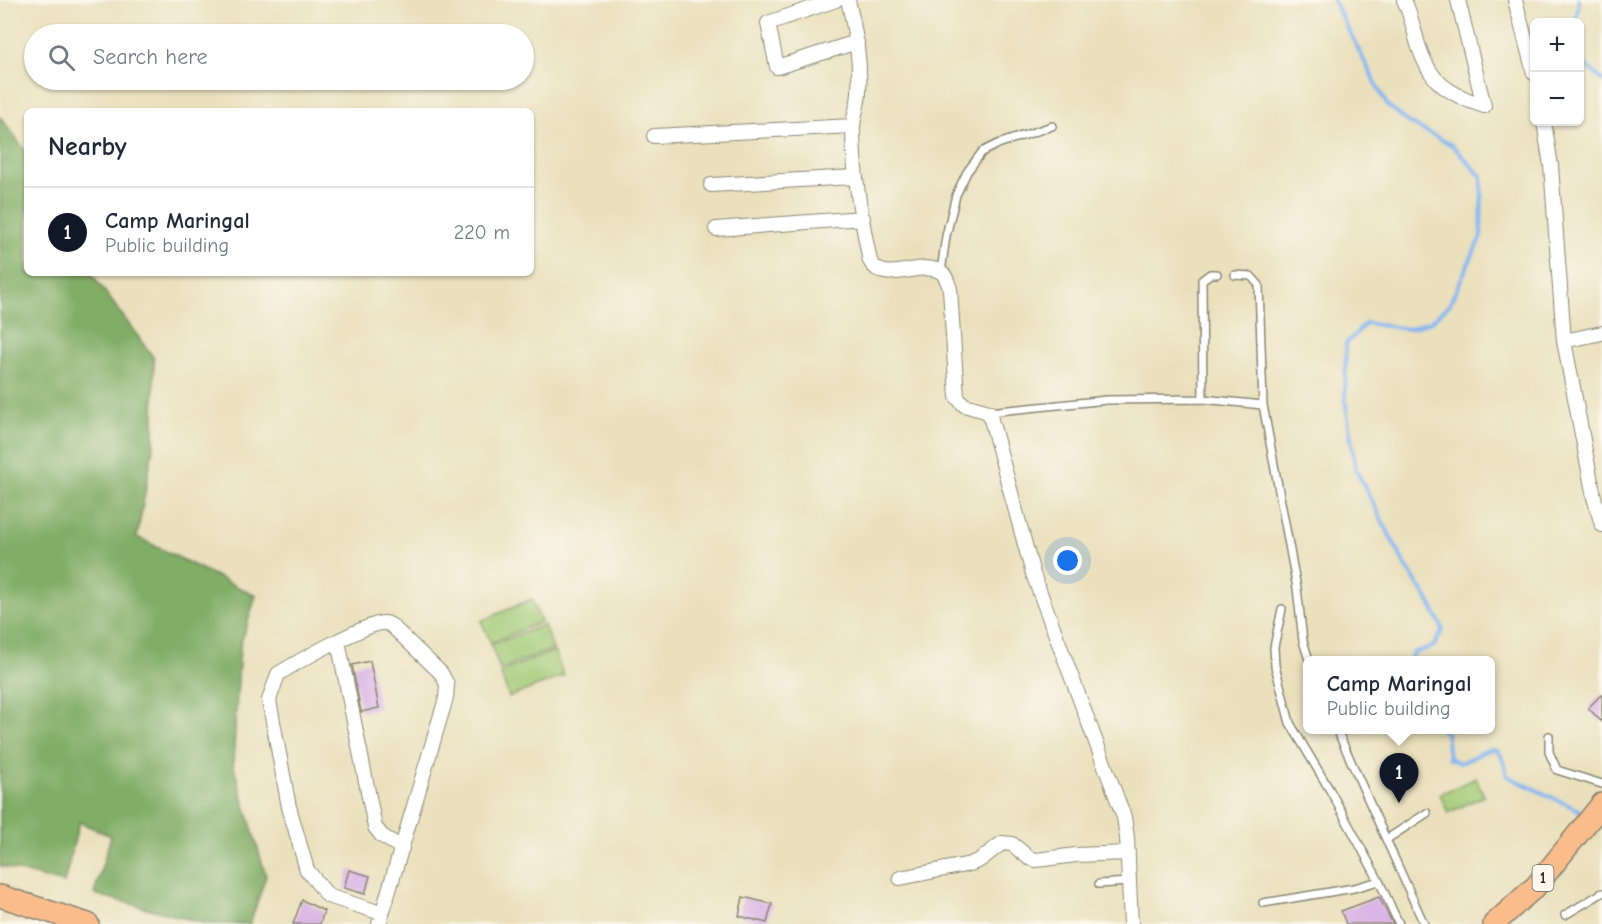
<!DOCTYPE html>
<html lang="en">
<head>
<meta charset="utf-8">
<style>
  :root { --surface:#fff; --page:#f2f2f3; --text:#1f2937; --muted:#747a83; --line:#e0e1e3; --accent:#111827 }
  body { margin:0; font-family:"Comic Neue",sans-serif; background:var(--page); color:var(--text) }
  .controls { position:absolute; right:18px; top:18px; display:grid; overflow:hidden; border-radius:9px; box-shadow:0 2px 4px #0004 }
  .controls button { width:54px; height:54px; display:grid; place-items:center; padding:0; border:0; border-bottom:2px solid var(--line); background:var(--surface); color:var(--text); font:30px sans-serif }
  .you { position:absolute; left:1068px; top:561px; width:21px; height:21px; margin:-15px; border:4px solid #fff; border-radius:50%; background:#1a73e8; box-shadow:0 0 0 9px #1a73e833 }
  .badge { display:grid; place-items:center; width:39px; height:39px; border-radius:50%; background:var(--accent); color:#fff; font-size:20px; font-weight:700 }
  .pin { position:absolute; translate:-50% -50px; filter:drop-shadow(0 2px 3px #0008) }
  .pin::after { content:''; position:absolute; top:32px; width:21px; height:18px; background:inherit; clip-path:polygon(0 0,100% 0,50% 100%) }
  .popup { position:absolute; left:1303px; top:656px; width:192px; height:78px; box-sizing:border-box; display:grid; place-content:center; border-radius:9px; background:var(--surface); filter:drop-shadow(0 2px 4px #0005); font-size:20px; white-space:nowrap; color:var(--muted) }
  .popup b { font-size:22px; color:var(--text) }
  .popup::after { content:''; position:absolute; left:50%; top:100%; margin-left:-12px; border:12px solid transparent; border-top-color:var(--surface) }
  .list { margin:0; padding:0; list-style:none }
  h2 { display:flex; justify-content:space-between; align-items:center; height:78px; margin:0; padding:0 24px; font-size:26px }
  h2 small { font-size:20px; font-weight:400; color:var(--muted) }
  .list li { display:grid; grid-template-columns:39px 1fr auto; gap:18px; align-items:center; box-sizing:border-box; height:90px; padding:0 24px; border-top:2px solid var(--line) }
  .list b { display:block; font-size:22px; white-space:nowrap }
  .list p { margin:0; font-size:20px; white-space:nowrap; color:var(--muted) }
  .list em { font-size:20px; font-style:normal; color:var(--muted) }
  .icon { flex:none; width:33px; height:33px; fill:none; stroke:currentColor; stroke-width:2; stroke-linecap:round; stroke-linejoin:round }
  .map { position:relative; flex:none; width:1602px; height:924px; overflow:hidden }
  .search { position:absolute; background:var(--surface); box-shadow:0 2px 4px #0004; left:24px; top:24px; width:510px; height:66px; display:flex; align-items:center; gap:15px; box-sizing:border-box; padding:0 21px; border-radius:33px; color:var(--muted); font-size:22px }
  .panel { position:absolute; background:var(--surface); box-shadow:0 2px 4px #0004; left:24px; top:108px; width:510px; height:168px; border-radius:9px }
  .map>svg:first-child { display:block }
  .green { fill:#a2c974; stroke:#667a50; stroke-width:1.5 }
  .forest { fill:#81ad66; stroke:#566c48; stroke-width:1.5 }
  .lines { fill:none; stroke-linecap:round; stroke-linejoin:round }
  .stream { stroke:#84b6f0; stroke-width:4 }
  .building { fill:#d6ade4 }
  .lane-casing { stroke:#8a8674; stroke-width:10 }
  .street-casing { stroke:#8a8674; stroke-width:16 }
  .primary-casing { stroke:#8a8674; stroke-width:24 }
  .lane { stroke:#fff; stroke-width:7 }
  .street { stroke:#fff; stroke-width:14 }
  .primary { stroke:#fabc8b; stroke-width:21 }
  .labels { text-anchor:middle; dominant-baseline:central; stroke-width:4.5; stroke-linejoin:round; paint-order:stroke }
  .shield { fill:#fbf7ec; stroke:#696865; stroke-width:1.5 }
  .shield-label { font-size:16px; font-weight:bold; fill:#2b2b2b }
</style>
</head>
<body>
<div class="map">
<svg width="1602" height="924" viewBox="0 0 1602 924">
  <rect width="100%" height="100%" fill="#fbf7ec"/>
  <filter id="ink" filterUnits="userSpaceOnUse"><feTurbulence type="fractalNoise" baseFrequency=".0167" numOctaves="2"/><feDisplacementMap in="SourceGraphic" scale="12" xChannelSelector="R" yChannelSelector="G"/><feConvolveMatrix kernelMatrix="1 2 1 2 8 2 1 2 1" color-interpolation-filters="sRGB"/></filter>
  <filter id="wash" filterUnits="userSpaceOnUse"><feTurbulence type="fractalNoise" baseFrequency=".008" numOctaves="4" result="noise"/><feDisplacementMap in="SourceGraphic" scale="24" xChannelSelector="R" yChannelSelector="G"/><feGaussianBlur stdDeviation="1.35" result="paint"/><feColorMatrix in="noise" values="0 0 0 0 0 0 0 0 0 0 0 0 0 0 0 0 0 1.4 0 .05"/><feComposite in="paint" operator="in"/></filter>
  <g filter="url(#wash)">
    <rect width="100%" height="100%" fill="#eae0bc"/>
    <!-- green -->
    <path class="green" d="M532,599L541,622L491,643L481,621Z
      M544,625L553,649L500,669L491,645Z
      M554,651L564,676L509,697L500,672Z
      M1476,778L1484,796L1448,813L1440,794Z"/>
    <!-- forest -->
    <path class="forest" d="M0,117L27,153V273H91L154,358V443L137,537L256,596L240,646L233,764L266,876L250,924H206L94,894L111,836L79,822L64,883L0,866Z"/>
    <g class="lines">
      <!-- stream -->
      <path class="stream" d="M1333,0L1387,105L1409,123L1452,145L1482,177L1481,237L1449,305L1430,322L1408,329L1366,323L1346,344L1345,399L1356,470L1404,563L1430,603L1443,629L1434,646L1413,653L1410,660
        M1576,22L1579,0
        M1580,60L1602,80
        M1442,730L1446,732L1449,758L1460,763C1489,751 1500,735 1507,776L1585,813"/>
    </g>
    <g id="blocks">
      <!-- building -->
      <path class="building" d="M370,661L379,708L361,712L352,665Z
        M1602,694V722L1588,708Z
        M349,870L370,876L365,894L344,888Z
        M743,897L772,904L767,923L739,916Z
        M1379,897L1393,924H1346L1341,911Z
        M302,900L324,911L320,924H293Z"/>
    </g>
  </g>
  <g filter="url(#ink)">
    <use href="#blocks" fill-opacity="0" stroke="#8a8674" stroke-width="1.5"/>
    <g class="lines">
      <defs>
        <path id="lane" d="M941,272L946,236L956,195L967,172L982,152L998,144L1052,126
          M1235,275L1251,276L1259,285L1263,405L1297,588L1303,641L1309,660
          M1203,399L1202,280L1210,274H1217
          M989,412L1107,400L1203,399L1263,405
          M1282,609L1274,647L1275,666L1290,723L1331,792L1379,881L1399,924
          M1337,730L1424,924
          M1549,736V752L1557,770L1602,784
          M1387,839L1427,813
          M1099,884L1129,882
          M1263,903L1354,888L1379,881
          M1565,915L1602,893"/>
        <path id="street" d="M836,0L768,23L777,67L857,42
          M848,0C855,30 861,61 859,92C859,104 853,115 853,128C853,173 861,217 870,261C885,287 919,259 941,272C947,276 948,284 950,289L957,397L964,405L989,412L1033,574L1124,817L1127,838L1131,924
          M1404,0C1410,12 1413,27 1417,41C1429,82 1446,93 1484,106
          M1458,0L1484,106
          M1515,0L1534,73
          M1544,122L1551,166L1564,341L1594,497L1602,525
          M654,136L853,126
          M711,185L855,177
          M716,229L863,218
          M1564,341L1602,333
          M338,641L375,827L382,836L402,848
          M900,878L970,864L980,860L1002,843L1012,844L1029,858L1036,860L1076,855L1128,853
          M379,924L446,698L447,684L441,673L393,627C391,625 387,623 385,623C369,621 294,664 278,674L269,700L289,807L307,870L328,896L381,913"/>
        <path id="primary" d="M0,896L88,924
          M1494,924L1536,886L1602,804"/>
      </defs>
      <!-- lane casing -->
      <use href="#lane" class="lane-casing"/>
      <!-- street casing -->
      <use href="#street" class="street-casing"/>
      <!-- primary casing -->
      <use href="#primary" class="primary-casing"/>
      <!-- lane -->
      <use href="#lane" class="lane"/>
      <!-- street -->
      <use href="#street" class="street"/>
      <!-- primary -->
      <use href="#primary" class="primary"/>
    </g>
  </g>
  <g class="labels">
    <!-- shield labels -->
    <rect class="shield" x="1532.5" y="865" width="21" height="26" rx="4.5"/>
    <g class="shield-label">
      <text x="1543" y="878">1</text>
    </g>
  </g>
</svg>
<div class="controls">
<button>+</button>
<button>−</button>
</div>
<div class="you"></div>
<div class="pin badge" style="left:1399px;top:803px">1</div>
<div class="popup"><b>Camp Maringal</b>Public building</div>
<div class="search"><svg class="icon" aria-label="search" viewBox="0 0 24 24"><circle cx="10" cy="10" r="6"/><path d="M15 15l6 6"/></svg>Search here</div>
<section class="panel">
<h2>Nearby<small></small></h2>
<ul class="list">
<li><span class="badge">1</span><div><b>Camp Maringal</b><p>Public building</p></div><em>220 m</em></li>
</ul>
</section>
</div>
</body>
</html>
